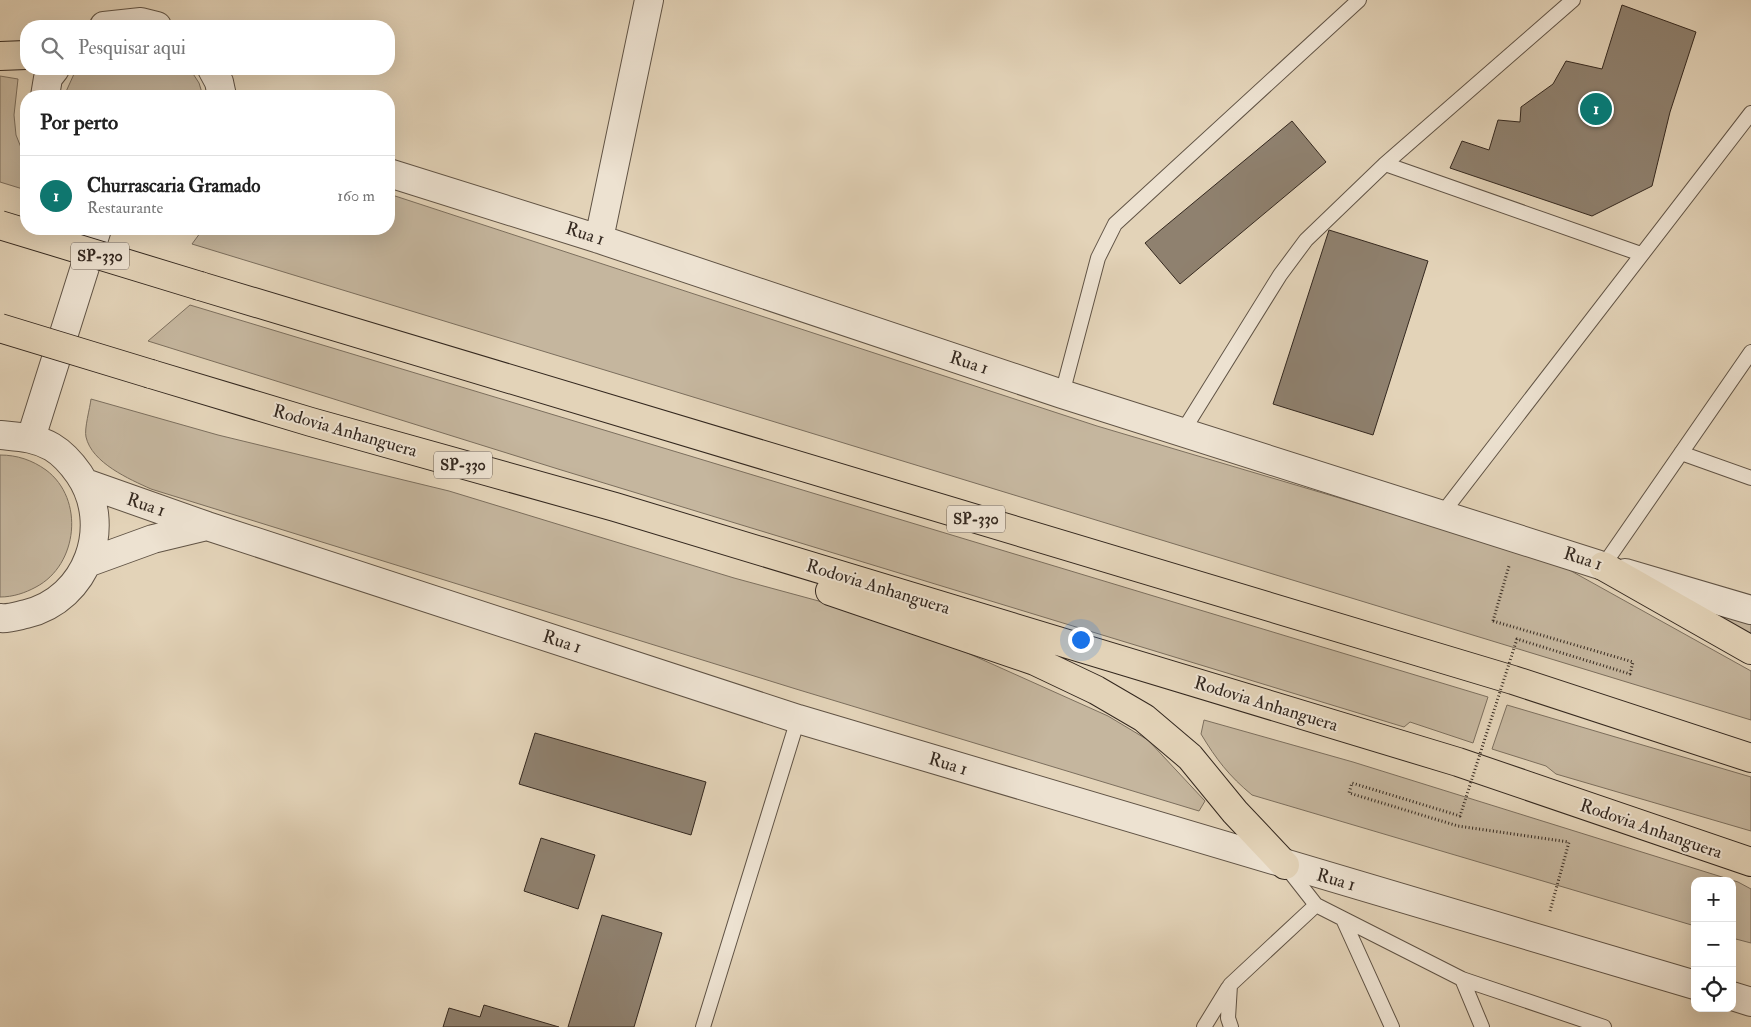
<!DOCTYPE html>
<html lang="pt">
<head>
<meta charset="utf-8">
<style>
  :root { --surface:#fff; --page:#f2f2f2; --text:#222; --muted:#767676; --line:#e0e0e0; --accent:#0f766e }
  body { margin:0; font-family:"IM FELL Double Pica",serif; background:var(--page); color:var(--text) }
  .controls { position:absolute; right:15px; bottom:15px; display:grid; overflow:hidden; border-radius:10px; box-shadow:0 5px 20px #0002 }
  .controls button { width:45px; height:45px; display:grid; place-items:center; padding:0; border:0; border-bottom:1px solid var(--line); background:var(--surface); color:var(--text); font:25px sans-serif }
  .you { position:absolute; left:1080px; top:639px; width:18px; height:18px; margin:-12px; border:4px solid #fff; border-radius:50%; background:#1a73e8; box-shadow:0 0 0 8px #1a73e833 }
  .badge { display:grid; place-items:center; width:32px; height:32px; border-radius:50%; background:var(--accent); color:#fff; font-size:16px; font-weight:700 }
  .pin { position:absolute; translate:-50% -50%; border:2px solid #fff; box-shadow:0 1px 5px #0006 }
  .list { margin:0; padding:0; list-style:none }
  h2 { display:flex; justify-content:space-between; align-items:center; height:65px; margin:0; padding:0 20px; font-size:21px }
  h2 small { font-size:16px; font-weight:400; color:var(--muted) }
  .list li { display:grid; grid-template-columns:32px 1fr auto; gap:15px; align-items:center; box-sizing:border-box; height:80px; padding:0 20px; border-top:1px solid var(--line) }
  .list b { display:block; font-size:19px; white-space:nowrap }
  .list p { margin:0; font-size:16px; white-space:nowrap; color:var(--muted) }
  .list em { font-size:16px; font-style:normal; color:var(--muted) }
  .icon { flex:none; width:28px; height:28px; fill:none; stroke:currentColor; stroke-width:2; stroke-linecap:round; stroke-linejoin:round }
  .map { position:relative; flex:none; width:1751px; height:1027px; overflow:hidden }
  .search { position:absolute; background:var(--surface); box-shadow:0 5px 20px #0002; left:20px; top:20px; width:375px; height:55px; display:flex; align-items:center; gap:12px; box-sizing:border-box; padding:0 18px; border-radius:20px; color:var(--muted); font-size:19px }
  .panel { position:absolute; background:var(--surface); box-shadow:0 5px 20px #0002; left:20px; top:90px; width:375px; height:145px; border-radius:20px }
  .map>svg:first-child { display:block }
  .green { fill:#c5b69e; stroke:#7c6f5e }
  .building { fill:#8f816f; stroke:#34281f }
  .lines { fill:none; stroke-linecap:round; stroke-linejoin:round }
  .service-casing { stroke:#605345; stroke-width:16 }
  .minor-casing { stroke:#605345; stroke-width:30 }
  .tertiary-casing { stroke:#605345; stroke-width:30 }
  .motorway-casing { stroke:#34281f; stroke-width:30 }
  .path { stroke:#34281f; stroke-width:3; stroke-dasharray:1 2.5; stroke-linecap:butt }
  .service { stroke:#ede2d1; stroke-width:14 }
  .minor { stroke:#ede2d1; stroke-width:28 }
  .tertiary { stroke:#ede2d1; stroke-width:28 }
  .motorway { stroke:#e3d3b8; stroke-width:28 }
  .motorway-bridge-casing { stroke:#34281f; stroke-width:30; stroke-linecap:butt }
  .path-bridge { stroke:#34281f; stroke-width:3; stroke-dasharray:1 2.5; stroke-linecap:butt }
  .motorway-bridge { stroke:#e3d3b8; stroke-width:28 }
  .labels { text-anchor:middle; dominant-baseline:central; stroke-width:4; stroke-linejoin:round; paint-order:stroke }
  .shield { fill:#ede2d1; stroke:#6c6054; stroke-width:1 }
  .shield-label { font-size:16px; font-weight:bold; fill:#34281f }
  .street-label { font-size:18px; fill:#34281f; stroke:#ede2d1 }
</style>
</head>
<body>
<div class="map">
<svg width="1751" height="1027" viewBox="0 0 1751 1027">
  <rect width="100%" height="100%" fill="#e3d3b8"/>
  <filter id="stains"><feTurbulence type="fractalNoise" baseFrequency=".004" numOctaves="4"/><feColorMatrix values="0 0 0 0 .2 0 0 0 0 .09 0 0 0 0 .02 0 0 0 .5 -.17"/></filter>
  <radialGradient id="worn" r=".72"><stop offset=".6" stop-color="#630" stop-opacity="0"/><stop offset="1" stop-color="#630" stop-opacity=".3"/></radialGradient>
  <!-- green -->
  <path class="green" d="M79,69H190L199,83L203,96H64L74,74Z
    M0,76L18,79L14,115L16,135L26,160V190L0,182Z
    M389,194L1097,426L1555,562L1751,671V720L192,244L203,229H389Z
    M190,305L1488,697L1473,743L1410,722L1404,727L558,469L148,341Z
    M91,399L218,435L449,491L734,578L885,619L934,638L1108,716L1148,740L1205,801L1199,811L796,689L151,489C129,479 92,463 86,437C84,429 90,408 91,399Z
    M0,455C17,455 32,460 46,470C85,499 78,565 36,587C25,593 13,597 0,597Z
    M1695,606L1751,623V635Z
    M1507,705L1751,777V831L1556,774L1546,766L1492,749Z
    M1204,720L1353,762L1738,882L1751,889V943L1732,938V881H1695V926L1252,795C1229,776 1216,759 1201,734Z"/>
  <!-- building -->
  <path class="building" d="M1622,5L1696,32L1670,112L1652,186L1592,216L1450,168L1462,141L1489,150L1498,120L1520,122L1521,107L1553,84L1566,61L1602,69Z
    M1292,121L1326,162L1180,284L1145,243Z
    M1329,230L1428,261L1373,435L1273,404Z
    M535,733L706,782L691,835L519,784Z
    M541,838L595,855L578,909L524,891Z
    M602,915L662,933L634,1027H568Z
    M484,1005L559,1027H443L449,1008L480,1017Z"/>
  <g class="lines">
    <defs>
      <path id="service" d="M1385,164L1641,254
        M1062,394L1098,258L1115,224L1359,0
        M1183,431L1280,275L1306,240L1385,164L1573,0
        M1681,453L1751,478
        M1441,515L1751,113
        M1603,566L1751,352
        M1316,905L1462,979L1604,1027
        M1343,919L1392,1027
        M1462,979L1482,1027
        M703,1027L798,719
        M1204,1027L1228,988
        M1231,1027L1228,1018L1230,985L1316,905L1287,868"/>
      <path id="minor" d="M1625,573L1751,610"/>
      <path id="tertiary" d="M104,26L141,22L157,26
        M212,69L219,82L222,96
        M45,96L48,78L55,69
        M389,173L599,239L1062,394L1603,566
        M599,239L649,0
        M0,435C19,437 34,437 52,447C62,453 72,464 79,474C114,525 88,599 26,614C17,616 9,619 0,618
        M31,438L97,229
        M85,483L207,526L798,719L1695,985
        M87,563L153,539L207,526
        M1732,996L1751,1002"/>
      <path id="motorway" d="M0,56L26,55
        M200,286L1513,680L1751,758
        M151,374L311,422L615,507L1458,762L1751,862
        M1603,566L1751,650
        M830,591L1035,661L1096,690L1144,718L1190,757L1235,812L1285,865"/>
    </defs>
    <!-- service casing -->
    <use href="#service" class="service-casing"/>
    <!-- minor casing -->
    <use href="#minor" class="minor-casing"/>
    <!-- tertiary casing -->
    <use href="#tertiary" class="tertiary-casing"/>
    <!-- motorway casing -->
    <use href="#motorway" class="motorway-casing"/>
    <!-- path -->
    <path class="path" d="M1493,621L1509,566
      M1550,911L1569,842"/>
    <!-- service -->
    <use href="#service" class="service"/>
    <!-- minor -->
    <use href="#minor" class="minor"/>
    <!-- tertiary -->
    <use href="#tertiary" class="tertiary"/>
    <!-- motorway -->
    <use href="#motorway" class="motorway"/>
    <defs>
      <path id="motorway-bridge" d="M0,225L200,286
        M0,328L151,374"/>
    </defs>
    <!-- motorway-bridge casing -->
    <use href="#motorway-bridge" class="motorway-bridge-casing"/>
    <!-- path-bridge -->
    <path class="path-bridge" d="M1493,621L1633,662L1630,674L1517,639L1460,816L1352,783L1349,793L1458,826L1569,842"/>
    <!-- motorway-bridge -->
    <use href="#motorway-bridge" class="motorway-bridge"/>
  </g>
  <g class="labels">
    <!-- shield labels -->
    <g class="shield">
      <rect x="71" y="242.5" width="58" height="27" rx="4"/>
      <rect x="434" y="451.5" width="58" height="27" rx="4"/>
      <rect x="947" y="505.5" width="58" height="27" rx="4"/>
    </g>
    <g class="shield-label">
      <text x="100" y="256">SP-330</text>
      <text x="463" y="465">SP-330</text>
      <text x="976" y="519">SP-330</text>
    </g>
    <!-- street labels -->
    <g class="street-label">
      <text transform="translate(585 234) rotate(18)">Rua 1</text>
      <text transform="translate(969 363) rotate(18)">Rua 1</text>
      <text transform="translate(345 431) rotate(16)">Rodovia Anhanguera</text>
      <text transform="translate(146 505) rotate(19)">Rua 1</text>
      <text transform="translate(1583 559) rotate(18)">Rua 1</text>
      <text transform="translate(878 587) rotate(17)">Rodovia Anhanguera</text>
      <text transform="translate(562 642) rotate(18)">Rua 1</text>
      <text transform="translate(1266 704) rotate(17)">Rodovia Anhanguera</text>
      <text transform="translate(948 764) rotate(17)">Rua 1</text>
      <text transform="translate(1651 829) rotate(19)">Rodovia Anhanguera</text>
      <text transform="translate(1336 880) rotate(16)">Rua 1</text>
    </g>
  </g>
  <rect width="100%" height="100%" filter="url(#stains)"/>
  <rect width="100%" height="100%" fill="url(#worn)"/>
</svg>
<div class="controls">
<button>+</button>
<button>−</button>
<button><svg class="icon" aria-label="locate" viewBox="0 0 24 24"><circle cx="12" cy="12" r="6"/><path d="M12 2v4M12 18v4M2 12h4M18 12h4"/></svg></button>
</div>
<div class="you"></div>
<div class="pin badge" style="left:1596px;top:109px">1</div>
<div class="search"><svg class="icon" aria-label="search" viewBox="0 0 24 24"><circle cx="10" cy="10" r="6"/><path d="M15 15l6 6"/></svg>Pesquisar aqui</div>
<section class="panel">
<h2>Por perto<small></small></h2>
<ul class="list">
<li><span class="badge">1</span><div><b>Churrascaria Gramado</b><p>Restaurante</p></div><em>160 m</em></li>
</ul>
</section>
</div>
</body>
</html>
